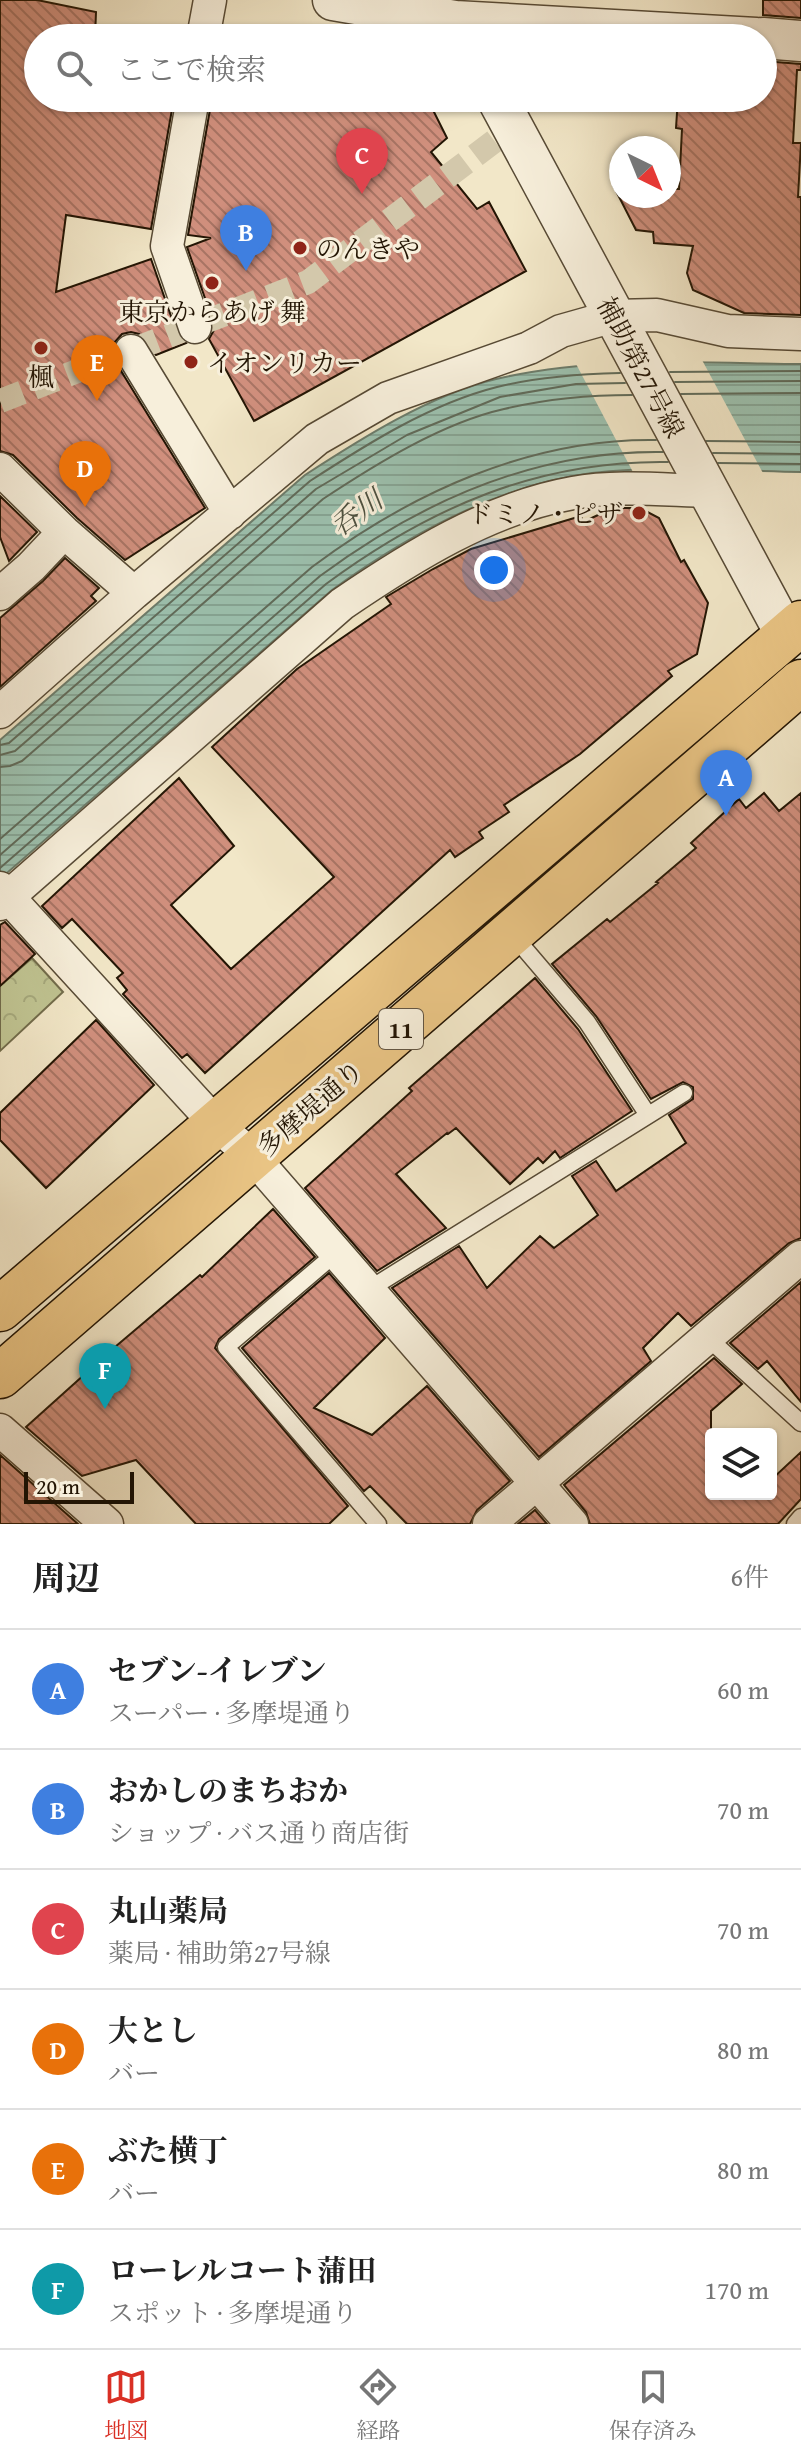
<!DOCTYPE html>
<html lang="ja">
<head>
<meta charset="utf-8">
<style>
  :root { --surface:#fff; --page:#f6f6f6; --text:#222; --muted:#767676; --line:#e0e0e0; --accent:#d93025 }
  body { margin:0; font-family:"Gentium Book Plus","Noto Serif JP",serif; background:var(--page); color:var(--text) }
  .controls { position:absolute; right:24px; bottom:24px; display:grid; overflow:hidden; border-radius:8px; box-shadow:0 2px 6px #0004 }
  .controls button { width:72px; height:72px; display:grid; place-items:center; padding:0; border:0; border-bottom:2px solid var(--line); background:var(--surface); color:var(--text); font:40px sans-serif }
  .compass { position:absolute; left:609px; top:136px; width:72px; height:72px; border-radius:50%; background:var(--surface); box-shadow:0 2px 6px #0004; rotate:137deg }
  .scale { position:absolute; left:24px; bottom:20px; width:110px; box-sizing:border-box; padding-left:8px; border:4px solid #231504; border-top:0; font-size:22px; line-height:28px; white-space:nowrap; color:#231504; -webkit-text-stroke:6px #f7efdb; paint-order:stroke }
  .you { position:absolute; left:494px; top:570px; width:28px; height:28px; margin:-20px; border:6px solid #fff; border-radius:50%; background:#1a73e8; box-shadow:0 0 0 12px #1a73e833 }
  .badge { display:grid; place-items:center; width:52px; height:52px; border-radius:50%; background:var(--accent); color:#fff; font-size:26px; font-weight:700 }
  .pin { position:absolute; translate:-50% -66px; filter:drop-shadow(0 2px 4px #0008) }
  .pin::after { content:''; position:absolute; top:42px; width:28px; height:24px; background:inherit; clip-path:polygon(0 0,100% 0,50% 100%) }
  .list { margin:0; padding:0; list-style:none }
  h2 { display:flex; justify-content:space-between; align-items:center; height:104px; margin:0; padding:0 32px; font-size:34px }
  h2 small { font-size:26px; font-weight:400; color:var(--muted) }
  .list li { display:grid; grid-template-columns:52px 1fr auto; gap:24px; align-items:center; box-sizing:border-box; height:120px; padding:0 32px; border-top:2px solid var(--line) }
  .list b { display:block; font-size:30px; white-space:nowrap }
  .list p { margin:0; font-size:26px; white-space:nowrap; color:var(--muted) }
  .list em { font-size:26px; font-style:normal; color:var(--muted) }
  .icon { flex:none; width:44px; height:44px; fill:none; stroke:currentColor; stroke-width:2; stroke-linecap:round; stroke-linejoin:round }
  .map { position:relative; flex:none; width:801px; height:1524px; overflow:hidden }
  .search { position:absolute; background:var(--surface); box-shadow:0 2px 6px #0004; left:24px; right:24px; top:24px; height:88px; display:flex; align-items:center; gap:20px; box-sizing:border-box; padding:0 28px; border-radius:44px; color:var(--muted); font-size:30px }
  .sheet { height:824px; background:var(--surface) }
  nav { display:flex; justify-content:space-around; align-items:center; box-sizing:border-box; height:112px; border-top:2px solid var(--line); background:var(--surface); font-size:22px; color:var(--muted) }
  nav a { display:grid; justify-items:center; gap:4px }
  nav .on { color:var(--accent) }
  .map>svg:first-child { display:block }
  .forest { fill:url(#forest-crowns); stroke:#726c4b; stroke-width:2 }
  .water { fill:url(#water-rules); stroke:#6c7c6b; stroke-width:2 }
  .pier { fill:#f2e7c8 }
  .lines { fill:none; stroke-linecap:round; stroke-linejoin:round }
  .shore { stroke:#606b5a; stroke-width:2 }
  .building { fill:url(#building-back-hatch); stroke:#231504; stroke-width:2 }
  .pedestrian-tunnel { stroke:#d3c8ab; stroke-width:24; stroke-dasharray:24 12; stroke-linecap:butt }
  .service-casing { stroke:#574a35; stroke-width:19 }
  .minor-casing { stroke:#574a35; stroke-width:35 }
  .tertiary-casing { stroke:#574a35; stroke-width:43 }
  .primary-casing { stroke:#231504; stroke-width:47 }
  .service { stroke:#f7efdb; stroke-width:16 }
  .minor { stroke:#f7efdb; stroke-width:32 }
  .tertiary { stroke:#f7efdb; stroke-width:40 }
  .primary { stroke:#e9c484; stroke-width:44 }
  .poi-dot { fill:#8f2418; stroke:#f7efdb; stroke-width:3 }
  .labels { text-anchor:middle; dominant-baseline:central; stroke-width:6; stroke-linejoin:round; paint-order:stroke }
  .shield { fill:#f7efdb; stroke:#635644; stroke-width:2 }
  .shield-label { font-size:24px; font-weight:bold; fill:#231504 }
  .poi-label { font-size:26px; fill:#231504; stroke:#f7efdb; text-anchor:start }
  .street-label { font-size:26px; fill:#231504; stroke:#f7efdb }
  .water-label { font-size:28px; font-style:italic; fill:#4d5140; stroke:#f7efdb }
</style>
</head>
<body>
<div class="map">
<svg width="801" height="1524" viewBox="0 0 801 1524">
  <defs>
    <pattern id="forest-crowns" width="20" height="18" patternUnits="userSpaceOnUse" patternTransform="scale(2)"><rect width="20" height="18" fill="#c0c492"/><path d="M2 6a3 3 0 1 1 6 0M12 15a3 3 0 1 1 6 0" fill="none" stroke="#a5a87c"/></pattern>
    <pattern id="water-rules" width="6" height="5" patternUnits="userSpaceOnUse" patternTransform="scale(2)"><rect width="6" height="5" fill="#9cc1af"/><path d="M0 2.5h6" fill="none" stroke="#86a595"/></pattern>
    <pattern id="building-back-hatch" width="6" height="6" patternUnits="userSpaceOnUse" patternTransform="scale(2)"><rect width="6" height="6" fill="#d08f7d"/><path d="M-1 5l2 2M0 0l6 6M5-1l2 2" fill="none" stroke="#a87464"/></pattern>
  </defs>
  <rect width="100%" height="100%" fill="#f2e7c8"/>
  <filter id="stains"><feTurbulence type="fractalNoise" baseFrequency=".0025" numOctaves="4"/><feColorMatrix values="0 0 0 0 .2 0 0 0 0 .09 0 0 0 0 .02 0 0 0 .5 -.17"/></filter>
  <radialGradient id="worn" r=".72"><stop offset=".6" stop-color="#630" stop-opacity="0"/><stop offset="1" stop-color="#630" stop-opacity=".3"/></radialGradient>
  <!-- forest -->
  <path class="forest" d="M32,958L63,992L0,1051V986Z"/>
  <!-- water -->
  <path class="water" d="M801,364V472C732,471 661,465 592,473C497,485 408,535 332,590L0,879V740L305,475C362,438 430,395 496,379C595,356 700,363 801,364Z"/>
  <!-- pier -->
  <path class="pier" d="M702,360L764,475L634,474L575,362Z"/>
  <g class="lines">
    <!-- shore -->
    <path class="shore" d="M670,372L801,371
      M675,382L801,381
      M681,394L801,393
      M706,441L801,442
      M713,453L801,454
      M718,463L801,464
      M0,745L9,743L310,481C367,444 430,404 497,387C537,377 579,374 620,373
      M0,755L15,751L316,489L407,435L500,397L576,384L625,383
      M0,767L10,766L22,761L323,499C376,464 442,423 504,409C546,399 589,395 632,395
      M0,839L312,567C411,493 530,438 656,440
      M0,855L320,576C420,502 536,450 663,452
      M0,868L326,584C429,508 538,460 668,462"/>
  </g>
  <!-- building -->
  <path class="building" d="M0,0H37L96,12L95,38H38V98H174L151,229L66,215L56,292L151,259L177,333L186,343L156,355L139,334L131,332L122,334L114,343L112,352L115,361L205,508L125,560L77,518L13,455L0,451Z
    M763,0H801V18L763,15Z
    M763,61L801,64V70H797L793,143H801L798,197H801V315L744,313L693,290L687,273L693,246L654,243L653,232L636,230L614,187H621V196H669V189H679L682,129L676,128L678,98H763Z
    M212,98H427L447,138L431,152L477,209L489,202L526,271L254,421L209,339L214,330L213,321L187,247L211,238L188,235Z
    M0,496L37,532L9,561L0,537Z
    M613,508H640L659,518L681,562L684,560L708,603L697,654L668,671L672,676L580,754L504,805L509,812L479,832L483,838L455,857L450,850L205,1073L187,1054L182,1058L123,994L127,990L117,978L123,973L72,919L62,928L42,906L179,778L234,846L171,905L231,969L334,877L212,747L297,669L391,604L386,597L433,569L471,549L581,516L583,522Z
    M65,558L99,588L91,596L96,601L0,687V618L43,581Z
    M764,793L779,811L801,793V1238L789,1243L691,1326L678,1313L643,1348L651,1361L539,1457L392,1288L459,1246L487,1288L540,1236L554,1248L598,1215L572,1176L596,1161L616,1191L686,1143L669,1115L693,1099V1087L683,1082L651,1099L596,1016L552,964L607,919L610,922L658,883L656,882L696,848L691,843L739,799L746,808Z
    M5,922L35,954L0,986V925Z
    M535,978L578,1029L632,1111L560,1158L555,1151L543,1163L538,1158L510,1184L456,1128L448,1134L447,1133L396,1174L446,1228L377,1271L305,1188L412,1091L409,1088Z
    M96,1020L154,1085L46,1188L0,1140V1113Z
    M273,1209L315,1257L219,1339L215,1348L348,1506L329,1524H196L136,1460L82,1476L26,1427L115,1347L200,1275L202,1277Z
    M329,1273L385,1338L314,1408L372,1435L427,1386L510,1481L477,1510L470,1524H407L370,1486L364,1491L242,1348Z
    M801,1282V1402L767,1361L758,1369L730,1343Z
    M714,1358L742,1384L711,1411V1494H771V1480L801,1452V1499L778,1524H590L586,1512L564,1485Z
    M0,1455L78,1524H0Z
    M535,1510L547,1524H518Z"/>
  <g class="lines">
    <!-- pedestrian-tunnel -->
    <path class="pedestrian-tunnel" d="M0,401L308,282L513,127"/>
    <defs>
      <path id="service" d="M512,934L587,1022L648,1115
        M336,1253L226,1347L378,1524
        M368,1290L684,1093
        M708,1338L801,1423
        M795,1524L801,1517"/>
      <path id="minor" d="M203,38L210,0
        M193,98L167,246L195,327
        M131,351L230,513
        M0,469L64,532L134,593
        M0,594L31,567L64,532
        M0,712L134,593L317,439L388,398L529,348L561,331L614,316L657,315L728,331L801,334
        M0,888L216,1124L253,1157L572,1524
        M0,904L342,604C411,557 489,508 573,493C617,485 664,490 709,491
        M0,1430L107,1524
        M489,1524L801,1257"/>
      <path id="tertiary" d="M333,0L455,21L756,38
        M763,38L801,41
        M497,98L786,635"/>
      <path id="primary" d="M0,1309L801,623
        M0,1376L801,682"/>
    </defs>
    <!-- service casing -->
    <use href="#service" class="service-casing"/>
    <!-- minor casing -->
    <use href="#minor" class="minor-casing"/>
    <!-- tertiary casing -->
    <use href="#tertiary" class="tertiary-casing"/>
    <!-- primary casing -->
    <use href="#primary" class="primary-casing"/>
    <!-- service -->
    <use href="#service" class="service"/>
    <!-- minor -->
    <use href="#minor" class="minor"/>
    <!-- tertiary -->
    <use href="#tertiary" class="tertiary"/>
    <!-- primary -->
    <use href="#primary" class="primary"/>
  </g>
  <!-- markers -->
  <g class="poi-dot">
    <circle cx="300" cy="248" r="8"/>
    <circle cx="212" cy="283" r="8"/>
    <circle cx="41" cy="348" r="8"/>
    <circle cx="191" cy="362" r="8"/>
    <circle cx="639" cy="513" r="8"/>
  </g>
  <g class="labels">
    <!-- shield labels -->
    <rect class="shield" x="379" y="1009" width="44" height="40" rx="6"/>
    <g class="shield-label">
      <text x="401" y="1029">11</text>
    </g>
    <!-- poi labels -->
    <g class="poi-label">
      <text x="316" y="248">のんきや</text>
      <text x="212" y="311" text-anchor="middle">東京からあげ 舞</text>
      <text x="207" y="362">イオンリカー</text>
      <text x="41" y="376" text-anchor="middle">楓</text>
      <text x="623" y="513" text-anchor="end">ドミノ・ピザ</text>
    </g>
    <!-- street labels -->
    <g class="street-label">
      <text transform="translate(641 367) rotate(62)">補助第27号線</text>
      <text transform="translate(310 1108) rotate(-41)">多摩堤通り</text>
    </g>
    <!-- water labels -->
    <g class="water-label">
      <text transform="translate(356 512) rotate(-36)">呑川</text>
    </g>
  </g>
  <rect width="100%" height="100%" filter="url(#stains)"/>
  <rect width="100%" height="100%" fill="url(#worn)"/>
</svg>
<div class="controls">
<button><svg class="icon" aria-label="layers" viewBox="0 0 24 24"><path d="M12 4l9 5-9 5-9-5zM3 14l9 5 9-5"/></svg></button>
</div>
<svg class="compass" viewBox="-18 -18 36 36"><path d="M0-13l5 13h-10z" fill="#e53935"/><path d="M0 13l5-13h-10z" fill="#767676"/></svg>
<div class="scale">20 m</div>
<div class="you"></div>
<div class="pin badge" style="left:726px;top:816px;background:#3f7fe0">A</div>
<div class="pin badge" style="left:246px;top:271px;background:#3f7fe0">B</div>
<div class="pin badge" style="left:362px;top:194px;background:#e0444e">C</div>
<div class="pin badge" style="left:85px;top:507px;background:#e8710a">D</div>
<div class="pin badge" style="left:97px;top:401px;background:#e8710a">E</div>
<div class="pin badge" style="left:105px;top:1409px;background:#0f9aa8">F</div>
<div class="search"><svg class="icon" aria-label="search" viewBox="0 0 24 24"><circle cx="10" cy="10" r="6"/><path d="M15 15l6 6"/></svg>ここで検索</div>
</div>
<section class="sheet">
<h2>周辺<small>6件</small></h2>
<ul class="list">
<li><span class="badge" style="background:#3f7fe0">A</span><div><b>セブン-イレブン</b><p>スーパー · 多摩堤通り</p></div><em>60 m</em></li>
<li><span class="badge" style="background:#3f7fe0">B</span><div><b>おかしのまちおか</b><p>ショップ · バス通り商店街</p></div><em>70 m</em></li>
<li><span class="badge" style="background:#e0444e">C</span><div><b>丸山薬局</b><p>薬局 · 補助第27号線</p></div><em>70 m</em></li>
<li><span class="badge" style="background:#e8710a">D</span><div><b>大とし</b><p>バー</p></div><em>80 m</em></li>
<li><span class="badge" style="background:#e8710a">E</span><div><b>ぶた横丁</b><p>バー</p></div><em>80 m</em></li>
<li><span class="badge" style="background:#0f9aa8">F</span><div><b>ローレルコート蒲田</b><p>スポット · 多摩堤通り</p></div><em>170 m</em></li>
</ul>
</section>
<nav>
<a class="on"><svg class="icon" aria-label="map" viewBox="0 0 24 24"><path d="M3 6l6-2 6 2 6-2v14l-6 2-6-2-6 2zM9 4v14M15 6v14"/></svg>地図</a>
<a><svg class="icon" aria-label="directions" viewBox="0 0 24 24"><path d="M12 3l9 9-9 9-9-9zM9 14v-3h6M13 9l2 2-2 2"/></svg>経路</a>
<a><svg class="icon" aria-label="saved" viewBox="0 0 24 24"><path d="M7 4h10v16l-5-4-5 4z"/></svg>保存済み</a>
</nav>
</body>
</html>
